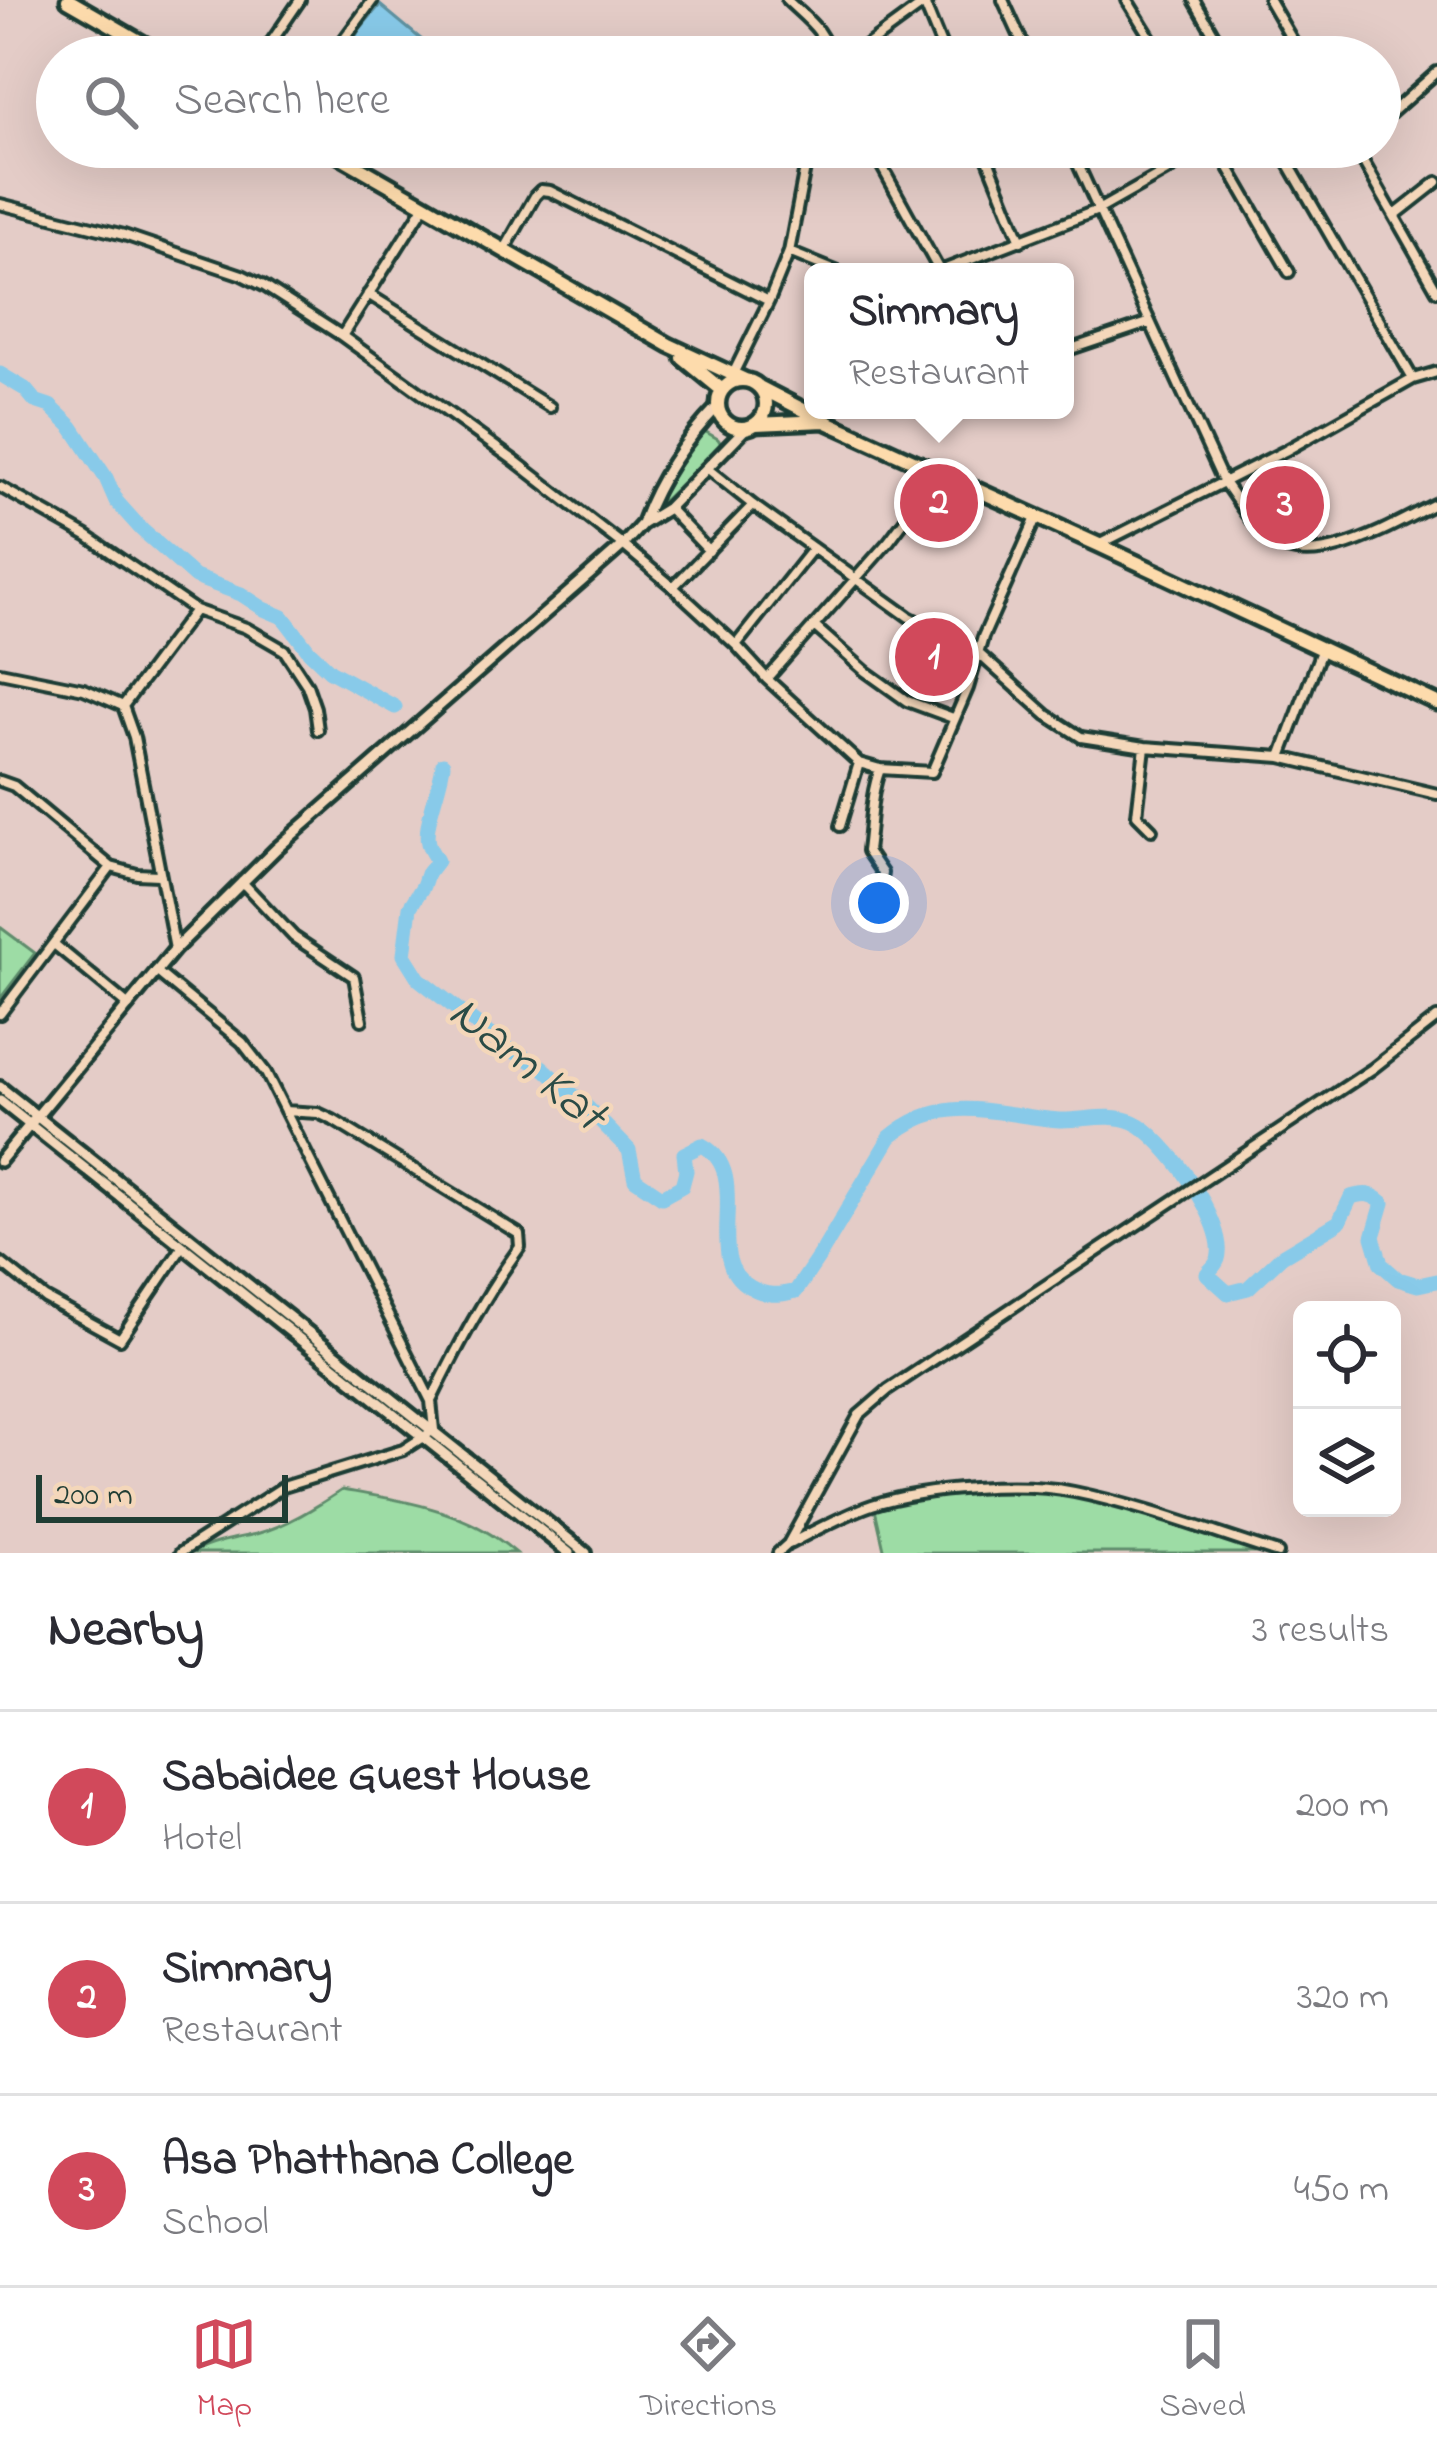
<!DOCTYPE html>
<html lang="en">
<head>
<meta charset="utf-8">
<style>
  :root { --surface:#fff; --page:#f7f7f7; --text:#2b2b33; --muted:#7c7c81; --line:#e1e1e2; --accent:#d1495b }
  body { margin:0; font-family:"Indie Flower",sans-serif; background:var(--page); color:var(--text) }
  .controls { position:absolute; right:36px; bottom:36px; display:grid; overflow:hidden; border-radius:18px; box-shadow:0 12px 48px #0002 }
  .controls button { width:108px; height:108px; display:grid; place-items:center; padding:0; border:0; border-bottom:3px solid var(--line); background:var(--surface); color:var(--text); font:60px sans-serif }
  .scale { position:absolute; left:36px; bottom:30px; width:252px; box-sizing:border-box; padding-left:12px; border:6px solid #1f3d34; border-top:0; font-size:33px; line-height:42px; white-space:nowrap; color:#1f3d34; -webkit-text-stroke:9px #f4d7ba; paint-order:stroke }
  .you { position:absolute; left:879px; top:903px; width:42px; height:42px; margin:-30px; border:9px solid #fff; border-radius:50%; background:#1a73e8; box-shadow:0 0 0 18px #1a73e833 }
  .badge { display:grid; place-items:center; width:78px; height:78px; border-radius:50%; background:var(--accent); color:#fff; font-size:39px; font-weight:700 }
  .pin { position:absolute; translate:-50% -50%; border:6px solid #fff; box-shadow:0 3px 12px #0006 }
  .popup { position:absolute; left:804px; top:263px; width:270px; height:156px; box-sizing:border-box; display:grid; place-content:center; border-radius:18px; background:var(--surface); filter:drop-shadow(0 3px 9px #0005); font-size:39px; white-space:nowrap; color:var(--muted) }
  .popup b { font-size:45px; color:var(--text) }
  .popup::after { content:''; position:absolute; left:50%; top:100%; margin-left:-24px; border:24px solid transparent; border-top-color:var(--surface) }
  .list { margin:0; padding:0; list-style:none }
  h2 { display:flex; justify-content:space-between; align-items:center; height:156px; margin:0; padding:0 48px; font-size:51px }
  h2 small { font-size:39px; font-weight:400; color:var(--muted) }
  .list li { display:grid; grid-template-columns:78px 1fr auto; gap:36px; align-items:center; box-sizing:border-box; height:192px; padding:0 48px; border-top:3px solid var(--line) }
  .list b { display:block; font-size:45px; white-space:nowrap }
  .list p { margin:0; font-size:39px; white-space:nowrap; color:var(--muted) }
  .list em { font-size:39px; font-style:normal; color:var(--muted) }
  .icon { flex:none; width:66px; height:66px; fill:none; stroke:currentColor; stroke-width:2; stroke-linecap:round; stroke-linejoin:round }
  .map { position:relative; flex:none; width:1437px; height:1553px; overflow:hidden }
  .search { position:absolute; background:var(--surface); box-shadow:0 12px 48px #0002; left:36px; right:36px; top:36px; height:132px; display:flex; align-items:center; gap:30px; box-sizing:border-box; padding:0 42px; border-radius:66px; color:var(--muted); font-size:45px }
  .sheet { height:732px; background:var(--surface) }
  nav { display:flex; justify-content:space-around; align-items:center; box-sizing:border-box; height:168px; border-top:3px solid var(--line); background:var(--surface); font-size:33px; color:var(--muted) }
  nav a { display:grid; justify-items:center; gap:6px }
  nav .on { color:var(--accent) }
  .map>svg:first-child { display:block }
  .built { fill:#d9c5d0 }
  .green { fill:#9ddca5; stroke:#5e8c6c; stroke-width:3 }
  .water { fill:#88cae9; stroke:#5e92a1; stroke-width:3 }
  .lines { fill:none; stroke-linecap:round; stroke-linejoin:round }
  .river { stroke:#88cae9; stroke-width:15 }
  .minor-casing { stroke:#1f3d34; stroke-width:16 }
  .tertiary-casing { stroke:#1f3d34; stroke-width:18 }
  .trunk-casing { stroke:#1f3d34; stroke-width:21 }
  .minor { stroke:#f4d7ba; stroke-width:8 }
  .tertiary { stroke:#f4d7ba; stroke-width:9 }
  .trunk { stroke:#fddbac; stroke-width:12 }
  .labels { text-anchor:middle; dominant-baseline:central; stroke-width:9; stroke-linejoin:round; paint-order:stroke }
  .water-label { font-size:51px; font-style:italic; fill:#2a4b46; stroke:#f4d7ba }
</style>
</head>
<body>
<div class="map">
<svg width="1437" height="1553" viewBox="0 0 1437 1553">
  <rect width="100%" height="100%" fill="#e4ccc7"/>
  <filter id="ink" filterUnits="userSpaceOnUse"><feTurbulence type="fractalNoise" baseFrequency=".00833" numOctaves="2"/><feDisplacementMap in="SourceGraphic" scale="24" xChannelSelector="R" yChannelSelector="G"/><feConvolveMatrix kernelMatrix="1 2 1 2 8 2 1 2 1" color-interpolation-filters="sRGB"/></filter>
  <g filter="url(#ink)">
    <!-- built -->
    <path class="built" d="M1274,469L1311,532L1297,541L1260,477Z"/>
    <!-- green -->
    <path class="green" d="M701,429L718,439L721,444L663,501L660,498Z
      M0,927L35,953L0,999Z
      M342,1490C405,1501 466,1509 516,1553H191C212,1542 233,1539 256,1534C286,1526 316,1507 342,1490Z
      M970,1490L1069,1491L1278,1553H885L874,1505Z"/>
    <!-- water -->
    <path class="water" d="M380,5L434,50L431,57H345L359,30Z"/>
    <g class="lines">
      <!-- river -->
      <path class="river" d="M0,374L25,389L35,401L50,406L72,427L106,478L116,501L142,530L195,577L241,594L264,609L283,617L309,651L330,671L395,707
        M443,764C441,786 423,826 428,843C429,849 434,855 437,861L427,874L423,886L410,907L404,955L419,979L504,1046L542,1067L588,1108L629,1150L635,1179L662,1197L682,1186L686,1171L684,1154L702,1145C756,1174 699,1260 750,1287C766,1296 778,1296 796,1291L822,1252L890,1137C945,1091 995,1115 1059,1120C1084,1121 1109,1112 1133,1122C1164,1135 1229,1225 1218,1259C1216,1265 1211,1269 1207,1274L1228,1293L1248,1288L1282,1256L1339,1222L1351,1197C1365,1193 1372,1193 1383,1203L1373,1237L1381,1264L1398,1279L1418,1285L1437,1281"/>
      <defs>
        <path id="minor" d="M787,0C804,17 828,32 827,57
          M1003,0L1029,57
          M1127,0L1162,57
          M1194,0L1227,57
          M1269,0L1302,57
          M924,3L946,57
          M261,57L300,0
          M331,57L373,0
          M851,57L929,0
          M1380,123L1437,72
          M871,147L939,270
          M983,147L1021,241
          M1070,147L1223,481C1238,501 1251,525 1270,540C1314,575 1395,523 1437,503
          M1217,147L1289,272
          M1279,147L1413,379
          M1355,147L1437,291
          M0,204L124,235L242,275L264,286L342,336L515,461L623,545L673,587L736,645L767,679L859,763L880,769L932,772L968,688L983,637L1036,518
          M1395,215L1437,182
          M505,249L535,196L541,190L550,191L769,301
          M789,252L838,272
          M938,272L1098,210L1209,147
          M368,294L550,407
          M342,336L425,205
          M1065,351L1148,323
          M733,374L769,301L789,252L809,147
          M708,469L753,505L909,617L978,653L1047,715L1081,737L1145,747L1281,757L1437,794
          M0,487L87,536L195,610L246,628L284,650L307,685L315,708L318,730
          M668,508L709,551
          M1100,544L1285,451L1413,379L1437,372
          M673,587L753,505
          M814,626L865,671L907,701L953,718
          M736,645L813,548
          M0,672L84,689L123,706L134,737L175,949
          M767,679L889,541L916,505L935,472
          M123,706L195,610
          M1145,747L1137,815L1152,830
          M1281,757L1321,651
          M0,781L14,786L111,867L137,874L158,875
          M840,826L859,763
          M242,882L294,937L354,977L362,1020
          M877,908L882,873L867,851C871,823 870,796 880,769
          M54,944L129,1006
          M156,971L242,1042L266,1073L431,1401L434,1430L403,1450L283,1487L180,1553
          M0,1014L111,867
          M285,1111L318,1113L333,1120L519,1234L520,1247C485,1295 458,1346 432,1399
          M0,1262L45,1298L120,1339L183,1246
          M789,1544C816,1530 843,1515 872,1505C925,1488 1020,1481 1074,1492C1143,1506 1211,1532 1278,1553
          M778,1553L788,1544L859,1415L888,1390L1372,1069L1437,1018"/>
        <path id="tertiary" d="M643,521C659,478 686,439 718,406
          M0,1087L586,1553
          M0,1101L569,1553
          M0,1161L175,949L276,849L623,545L642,524L668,508L746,428"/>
        <path id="trunk" d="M68,0L167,57
          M324,147L669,345L745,380
          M683,358L722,390
          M718 404a24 24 0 1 1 48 0a24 24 0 1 1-48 0Z
          M759,387L825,421L1099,545L1437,703
          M756,424L825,421"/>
      </defs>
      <!-- minor casing -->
      <use href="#minor" class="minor-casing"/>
      <!-- tertiary casing -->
      <use href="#tertiary" class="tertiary-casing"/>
      <!-- trunk casing -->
      <use href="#trunk" class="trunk-casing"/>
      <!-- minor -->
      <use href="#minor" class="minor"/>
      <!-- tertiary -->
      <use href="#tertiary" class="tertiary"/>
      <!-- trunk -->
      <use href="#trunk" class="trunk"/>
    </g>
  </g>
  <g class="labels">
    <!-- water labels -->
    <g class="water-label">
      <text transform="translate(526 1065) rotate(39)">Nam Kat</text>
    </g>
  </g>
</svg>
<div class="controls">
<button><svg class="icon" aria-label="locate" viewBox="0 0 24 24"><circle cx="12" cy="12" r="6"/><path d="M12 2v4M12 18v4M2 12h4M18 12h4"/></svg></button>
<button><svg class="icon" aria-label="layers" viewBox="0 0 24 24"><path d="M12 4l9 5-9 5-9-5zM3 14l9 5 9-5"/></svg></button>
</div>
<div class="scale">200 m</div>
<div class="you"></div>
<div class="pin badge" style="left:934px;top:657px">1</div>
<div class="pin badge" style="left:939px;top:503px">2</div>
<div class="popup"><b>Simmary</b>Restaurant</div>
<div class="pin badge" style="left:1285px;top:505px">3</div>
<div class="search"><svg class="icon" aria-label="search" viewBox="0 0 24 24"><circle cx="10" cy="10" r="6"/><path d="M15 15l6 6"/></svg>Search here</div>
</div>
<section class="sheet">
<h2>Nearby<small>3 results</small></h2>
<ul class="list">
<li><span class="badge">1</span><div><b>Sabaidee Guest House</b><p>Hotel</p></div><em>200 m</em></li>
<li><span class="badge">2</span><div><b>Simmary</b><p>Restaurant</p></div><em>320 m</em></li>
<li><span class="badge">3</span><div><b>Asa Phatthana College</b><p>School</p></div><em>450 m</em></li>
</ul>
</section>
<nav>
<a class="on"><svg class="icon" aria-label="map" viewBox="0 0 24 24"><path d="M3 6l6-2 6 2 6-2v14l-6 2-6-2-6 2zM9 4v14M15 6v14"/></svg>Map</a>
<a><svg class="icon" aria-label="directions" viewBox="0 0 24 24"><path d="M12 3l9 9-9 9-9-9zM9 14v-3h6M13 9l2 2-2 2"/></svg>Directions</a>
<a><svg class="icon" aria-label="saved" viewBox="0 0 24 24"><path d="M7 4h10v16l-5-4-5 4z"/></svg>Saved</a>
</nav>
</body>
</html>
